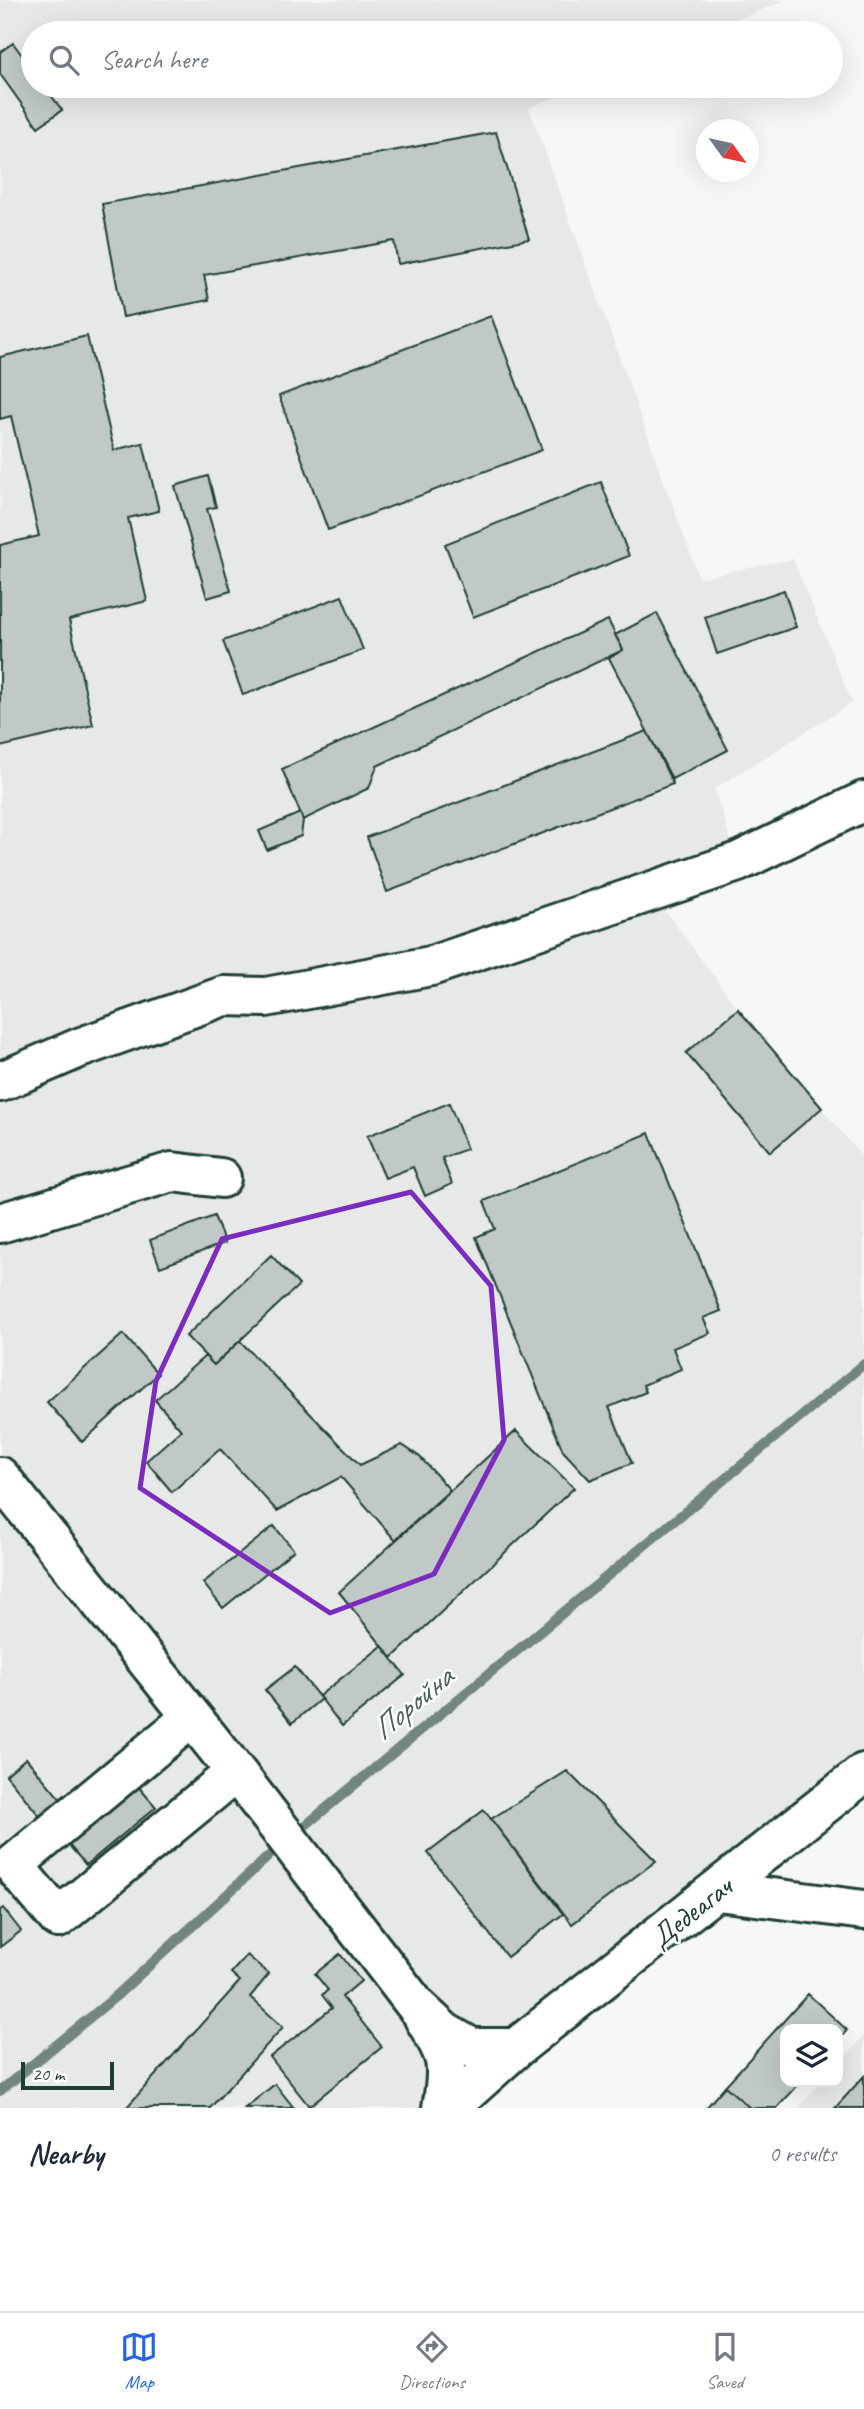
<!DOCTYPE html>
<html lang="en">
<head>
<meta charset="utf-8">
<style>
  :root { --surface:#fff; --page:#f6f6f7; --text:#1f2937; --muted:#747a83; --line:#e0e1e3; --accent:#2563eb }
  body { margin:0; font-family:Caveat,sans-serif; background:var(--page); color:var(--text) }
  .controls { position:absolute; right:21px; bottom:21px; display:grid; overflow:hidden; border-radius:14px; box-shadow:0 7px 28px #0002 }
  .controls button { width:63px; height:63px; display:grid; place-items:center; padding:0; border:0; border-bottom:2px solid var(--line); background:var(--surface); color:var(--text); font:35px sans-serif }
  .compass { position:absolute; left:696px; top:119px; width:63px; height:63px; border-radius:50%; background:var(--surface); box-shadow:0 7px 28px #0002; rotate:123deg }
  .scale { position:absolute; left:21px; bottom:18px; width:93px; box-sizing:border-box; padding-left:7px; border:4px solid #1f3d34; border-top:0; font-size:19px; line-height:24px; white-space:nowrap; color:#1f3d34; -webkit-text-stroke:5px #fff; paint-order:stroke }
  .list { margin:0; padding:0; list-style:none }
  h2 { display:flex; justify-content:space-between; align-items:center; height:91px; margin:0; padding:0 28px; font-size:30px }
  h2 small { font-size:23px; font-weight:400; color:var(--muted) }
  .icon { flex:none; width:38px; height:38px; fill:none; stroke:currentColor; stroke-width:2; stroke-linecap:round; stroke-linejoin:round }
  .map { position:relative; flex:none; width:864px; height:2108px; overflow:hidden }
  .search { position:absolute; background:var(--surface); box-shadow:0 7px 28px #0002; left:21px; right:21px; top:21px; height:77px; display:flex; align-items:center; gap:18px; box-sizing:border-box; padding:0 24px; border-radius:38px; color:var(--muted); font-size:26px }
  .sheet { height:203px; background:var(--surface) }
  nav { display:flex; justify-content:space-around; align-items:center; box-sizing:border-box; height:98px; border-top:2px solid var(--line); background:var(--surface); font-size:19px; color:var(--muted) }
  nav a { display:grid; justify-items:center; gap:4px }
  nav .on { color:var(--accent) }
  .map>svg:first-child { display:block }
  .built { fill:#e6e9e8 }
  .lines { fill:none; stroke-linecap:round; stroke-linejoin:round }
  .stream { stroke:#72857f; stroke-width:10 }
  .building { fill:#c0c9c6; stroke:#1f3d34; stroke-width:2 }
  .minor-casing { stroke:#1f3d34; stroke-width:44 }
  .minor { stroke:#fff; stroke-width:38 }
  .marked { fill:none; stroke:#7b2cbf; stroke-width:5; stroke-linejoin:round }
  .labels { text-anchor:middle; dominant-baseline:central; stroke-width:5; stroke-linejoin:round; paint-order:stroke }
  .street-label { font-size:30px; fill:#1f3d34; stroke:#fff }
  .water-label { font-size:32px; font-style:italic; fill:#49615a; stroke:#fff }
</style>
</head>
<body>
<div class="map">
<svg width="864" height="2108" viewBox="0 0 864 2108">
  <rect width="100%" height="100%" fill="#f6f7f7"/>
  <filter id="ink" filterUnits="userSpaceOnUse"><feTurbulence type="fractalNoise" baseFrequency=".0143" numOctaves="2"/><feDisplacementMap in="SourceGraphic" scale="14" xChannelSelector="R" yChannelSelector="G"/><feConvolveMatrix kernelMatrix="1 2 1 2 8 2 1 2 1" color-interpolation-filters="sRGB"/></filter>
  <g filter="url(#ink)">
    <!-- built -->
    <path class="built" d="M0,0H785L706,33H33V86H580L529,108L699,578L793,559L852,703L714,789L738,862L651,892L738,1009L864,1159V1773L449,2108H0Z
      M864,2036V2108H798L822,2082H838V2065Z"/>
    <g class="lines">
      <!-- stream -->
      <path class="stream" d="M295,1834L864,1364
        M0,2091L115,1997L283,1843"/>
    </g>
    <!-- building -->
    <path class="building" d="M13,43L33,70V86H44L62,110L38,127L0,74V52Z
      M496,132L529,239L398,264L394,241L204,275L209,300L123,317L102,204Z
      M491,316L542,450L328,530L279,396Z
      M87,336L114,450L143,443L159,511L128,518L147,601L69,620L93,725L0,747V545L39,536L11,416L0,419V357Z
      M208,476L216,507L207,509L231,591L207,598L175,486Z
      M601,482L629,556L473,617L445,544Z
      M784,590L796,627L717,654L705,617Z
      M342,596L363,650L243,695L223,641Z
      M657,613L728,750L672,779L609,658L623,650L615,635Z
      M608,620L623,650L377,766L369,788L303,820L282,769Z
      M647,731L673,784L387,892L367,837Z
      M300,813L303,820L301,836L267,850L259,831Z
      M738,1009L822,1108L770,1152L686,1053Z
      M449,1103L467,1149L442,1158L452,1184L425,1196L413,1167L385,1178L367,1136Z
      M649,1133L721,1311L703,1318L710,1333L673,1348L681,1369L643,1385L646,1392L609,1407L632,1463L590,1480L563,1451L476,1237L495,1229L484,1201Z
      M214,1216L225,1243L160,1267L150,1240Z
      M271,1255L299,1285L214,1365L186,1336Z
      M123,1334L158,1374L82,1442L47,1402Z
      M240,1341L360,1465L402,1445L420,1457L450,1490L395,1540L341,1477L277,1511L220,1449L172,1492L146,1461L181,1430L155,1400L205,1356L214,1365Z
      M516,1431L574,1488L392,1658L339,1592Z
      M274,1526L294,1550L223,1608L203,1583Z
      M382,1646L405,1675L342,1726L319,1696Z
      M295,1667L321,1699L292,1723L265,1690Z
      M26,1758L68,1808L47,1825L6,1775Z
      M567,1771L656,1861L572,1924L491,1819Z
      M137,1785L156,1807L86,1865L67,1843Z
      M484,1810L563,1914L507,1957L428,1853Z
      M3,1908L21,1931L0,1947V1910Z
      M340,1954L361,1981L342,1997L382,2047L309,2106L270,2057L332,2008L322,1995L328,1990L315,1974Z
      M247,1955L269,1974L250,1997L283,2027L210,2108H126L240,1981L231,1973Z
      M808,1994L847,2030L838,2041V2029H785V2082H801L777,2108H750L725,2086Z
      M864,2076V2108H835Z
      M275,2084L294,2108H245Z
      M725,2086L750,2108H706Z"/>
    <g class="lines">
      <defs>
        <path id="minor" d="M0,1082L79,1048L224,996L266,997L431,966L738,862L864,801
          M0,1223L172,1172L221,1178
          M0,1477L236,1772L417,2007L444,2032L472,2048H516
          M192,1717L13,1865L58,1918L236,1772
          M718,1891L864,1910
          M424,2018C448,2057 450,2063 442,2108
          M449,2108L516,2048L864,1773"/>
      </defs>
      <!-- minor casing -->
      <use href="#minor" class="minor-casing"/>
      <!-- minor -->
      <use href="#minor" class="minor"/>
    </g>
  </g>
  <!-- marked area -->
  <path class="marked" d="M411,1192L491,1286L504,1440L434,1574L330,1613L140,1488L156,1381L222,1239Z"/>
  <g class="labels">
    <!-- street labels -->
    <g class="street-label">
      <text transform="translate(691 1912) rotate(-38)">Дедеагач</text>
    </g>
    <!-- water labels -->
    <g class="water-label">
      <text transform="translate(412 1703) rotate(-40)">Поройна</text>
    </g>
  </g>
</svg>
<div class="controls">
<button><svg class="icon" aria-label="layers" viewBox="0 0 24 24"><path d="M12 4l9 5-9 5-9-5zM3 14l9 5 9-5"/></svg></button>
</div>
<svg class="compass" viewBox="-18 -18 36 36"><path d="M0-13l5 13h-10z" fill="#e53935"/><path d="M0 13l5-13h-10z" fill="#747a83"/></svg>
<div class="scale">20 m</div>
<div class="search"><svg class="icon" aria-label="search" viewBox="0 0 24 24"><circle cx="10" cy="10" r="6"/><path d="M15 15l6 6"/></svg>Search here</div>
</div>
<section class="sheet">
<h2>Nearby<small>0 results</small></h2>
<ul class="list">
</ul>
</section>
<nav>
<a class="on"><svg class="icon" aria-label="map" viewBox="0 0 24 24"><path d="M3 6l6-2 6 2 6-2v14l-6 2-6-2-6 2zM9 4v14M15 6v14"/></svg>Map</a>
<a><svg class="icon" aria-label="directions" viewBox="0 0 24 24"><path d="M12 3l9 9-9 9-9-9zM9 14v-3h6M13 9l2 2-2 2"/></svg>Directions</a>
<a><svg class="icon" aria-label="saved" viewBox="0 0 24 24"><path d="M7 4h10v16l-5-4-5 4z"/></svg>Saved</a>
</nav>
</body>
</html>
